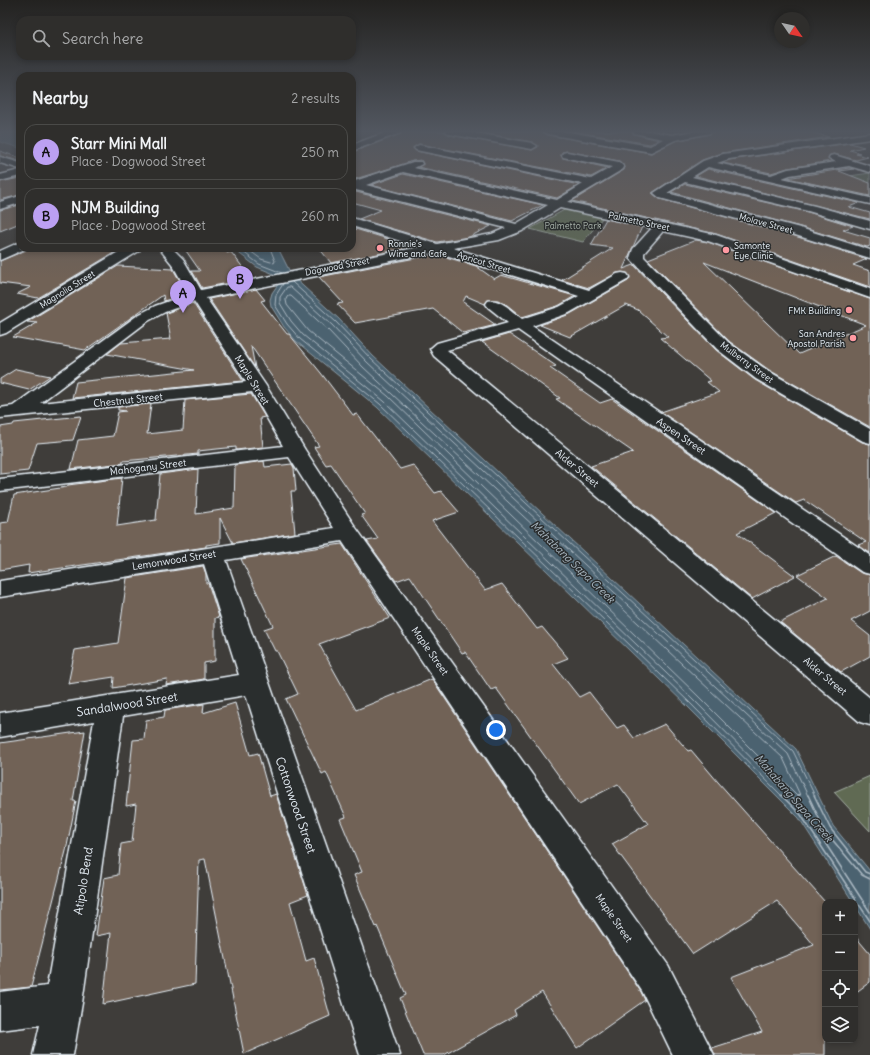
<!DOCTYPE html>
<html lang="en">
<head>
<meta charset="utf-8">
<style>
  :root { --surface:#2f2e2c; --page:#3b3a38; --text:#f1f3f6; --muted:#a7a8a9; --line:#4a4a48; --accent:#bca0f2 }
  body { margin:0; font-family:Delius,sans-serif; background:var(--page); color:var(--text) }
  .controls { position:absolute; right:12px; bottom:12px; display:grid; overflow:hidden; border-radius:8px; box-shadow:0 2px 6px #0003 }
  .controls button { width:36px; height:36px; display:grid; place-items:center; padding:0; border:0; border-bottom:1px solid var(--line); background:var(--surface); color:var(--text); font:20px sans-serif }
  .compass { position:absolute; left:774px; top:12px; width:36px; height:36px; border-radius:50%; background:var(--surface); box-shadow:0 2px 6px #0003; rotate:124deg }
  .you { position:absolute; left:496px; top:730px; width:14px; height:14px; margin:-10px; border:3px solid #fff; border-radius:50%; background:#1a73e8; box-shadow:0 0 0 6px #1a73e833 }
  .badge { display:grid; place-items:center; width:26px; height:26px; border-radius:50%; background:var(--accent); color:#111; font-size:13px; font-weight:700 }
  .pin { position:absolute; translate:-50% -33px; filter:drop-shadow(0 1px 2px #0008) }
  .pin::after { content:''; position:absolute; top:21px; width:14px; height:12px; background:inherit; clip-path:polygon(0 0,100% 0,50% 100%) }
  .list { margin:0; padding:0; list-style:none }
  h2 { display:flex; justify-content:space-between; align-items:center; height:52px; margin:0; padding:0 16px; font-size:17px }
  h2 small { font-size:13px; font-weight:400; color:var(--muted) }
  .list li { display:grid; grid-template-columns:26px 1fr auto; gap:12px; align-items:center; box-sizing:border-box; height:56px; margin:0 8px 8px; padding:0 8px; border:1px solid var(--line); border-radius:12px }
  .list b { display:block; font-size:15px; white-space:nowrap }
  .list p { margin:0; font-size:13px; white-space:nowrap; color:var(--muted) }
  .list em { font-size:13px; font-style:normal; color:var(--muted) }
  .icon { flex:none; width:22px; height:22px; fill:none; stroke:currentColor; stroke-width:2; stroke-linecap:round; stroke-linejoin:round }
  .map { position:relative; flex:none; width:870px; height:1055px; overflow:hidden }
  .search { position:absolute; background:var(--surface); box-shadow:0 2px 6px #0003; left:16px; top:16px; width:340px; height:44px; display:flex; align-items:center; gap:10px; box-sizing:border-box; padding:0 14px; border-radius:12px; color:var(--muted); font-size:15px }
  .panel { position:absolute; background:var(--surface); box-shadow:0 2px 6px #0003; left:16px; top:72px; width:340px; height:180px; border-radius:12px }
  .map>svg:first-child { display:block }
  .green { fill:#606b52; stroke:#a4aea5 }
  .water { fill:#4c6270; stroke:#8a9ba6 }
  .lines { fill:none; stroke-linecap:round; stroke-linejoin:round }
  .shore-far1 { stroke:#aab8c2; stroke-width:1 }
  .shore { stroke:#aab8c2; stroke-width:1.5 }
  .building { fill:#716257; stroke:#e8f1f8; fill-rule:evenodd }
  .minor-casing { stroke:#e8f1f8; stroke-width:3 }
  .minor { fill:#2a2d2e; fill-rule:evenodd }
  .poi-dot { fill:#ff9aa2; stroke:#2a2d2e; stroke-width:1.5 }
  .labels { text-anchor:middle; dominant-baseline:central; stroke-width:3; stroke-linejoin:round; paint-order:stroke }
  .far-street-label { font-size:9px; fill:#e8f1f8; stroke:#2a2d2e }
  .far-park-label { font-size:9px; fill:#abb5ad; stroke:#2a2d2e }
  .far-poi-label { font-size:9px; fill:#e8f1f8; stroke:#2a2d2e; text-anchor:start }
  .street-label { font-size:10px; fill:#e8f1f8; stroke:#2a2d2e }
  .water-label { font-size:11px; font-style:italic; fill:#aab8c2; stroke:#2a2d2e }
  .near-street-label { font-size:12px; fill:#e8f1f8; stroke:#2a2d2e }
</style>
</head>
<body>
<div class="map">
<svg width="870" height="1055" viewBox="0 0 870 1055">
  <rect width="100%" height="100%" fill="#3f3d3a"/>
  <filter id="ink" filterUnits="userSpaceOnUse"><feTurbulence type="fractalNoise" baseFrequency=".025" numOctaves="2"/><feDisplacementMap in="SourceGraphic" scale="8" xChannelSelector="R" yChannelSelector="G"/><feConvolveMatrix kernelMatrix="1 2 1 2 8 2 1 2 1" color-interpolation-filters="sRGB"/></filter>
  <g filter="url(#ink)">
    <!-- green -->
    <path class="green" d="M870,173V200L803,184L815,181Z
      M566,209L603,217L583,242L530,229Z
      M870,776V831L834,792Z"/>
    <!-- water -->
    <path class="water" d="M0,131H20V148L0,142Z
      M232,248H278L292,276L339,319L373,356L796,749L833,826L870,871V929L855,905V902H853L799,818L687,706L377,407L297,342L284,327L271,306L270,300L272,293L281,280L279,276L257,267Z"/>
    <g class="lines">
      <!-- shore-far1 -->
      <path class="shore-far1" d="M238,248L259,264L282,273
        M246,248L261,259L274,263L275,261L270,248
        M292,282L336,322L371,359L793,751L815,796
        M283,284L276,295L275,305L287,324L300,339L380,404L690,703L782,796
        M288,296H291L328,330L363,367L783,758L800,795H797L697,695L388,396L308,331L287,305L286,300Z
        M789,796L693,699L384,401L303,335L291,321L280,303V297L287,287H290L332,325L367,362L788,754L808,796"/>
      <!-- shore -->
      <path class="shore" d="M781,795L801,815L855,898L856,903L860,906L870,921
        M788,795L805,812L870,912
        M797,795H800
        M808,795L825,831L862,875L870,879
        M814,795L830,828L865,872L870,874"/>
    </g>
    <!-- building -->
    <path class="building" d="M403,131H444L450,135L532,150L538,147L532,142L472,131H542L548,135L651,153L675,141L710,134L713,131H806L829,137L722,153L702,160L652,193L660,199L792,235L867,259L853,265L870,271V287L716,234L572,201L624,170L625,167L619,161L567,151L562,152L561,156L563,158L608,168L591,177L419,144L413,148L416,151L579,185L557,198L418,167L423,164L421,160L413,161L352,180V152L401,134Z
      M571,131H632L634,134L659,140L650,144Z
      M850,143L864,147L850,150L860,153L856,154L868,157L856,160L834,154L830,155L828,157L831,161L788,168L771,173L723,163L729,160Z
      M0,151L20,158V161L0,156Z
      M849,168L854,169L839,171L870,183V196L787,178Z
      M708,169L859,203L849,207L870,213V219L696,176Z
      M403,174L543,205L512,221L371,185Z
      M20,178V195L0,200V182Z
      M685,184L808,212L853,226L843,230L870,238V246L867,247L800,227L671,192Z
      M352,191L491,226L469,237L437,242L359,219L381,210L352,202Z
      M20,205V223L0,231V210Z
      M606,219L642,227L623,269L634,265L716,350L755,380L862,442L870,444V553L858,545L866,542L804,500L796,503L661,412L719,392L707,382L711,381L660,338L668,337L638,310L626,305L570,337L540,325L570,314L628,281L630,278L627,273H617L589,288L562,280L613,248L591,245Z
      M352,228L414,247L331,263L319,248H352Z
      M696,240L708,242L870,299V427L769,370L730,342L648,259ZM704,262L866,325L799,354Z
      M26,248H122L38,298L17,294L31,287L0,283V261L26,250Z
      M184,248H224L227,253L231,252L244,269H242L250,279L202,288L192,271H200Z
      M436,254L476,266L494,279L501,275L575,296L558,306L522,317L507,305L498,300H488L485,304L466,296L463,302L496,325L463,333L433,309L355,323L337,304L343,303L319,277Z
      M118,266L173,269L187,293L164,301L163,295L85,350L13,337L37,323L27,322Z
      M256,289L265,300L261,301L287,334H289L321,373L353,415L357,414L400,469L413,465L435,493L441,491L459,512L432,521L485,590L502,584L537,629L542,627L568,658L553,664L579,697L589,692L617,728L624,725L634,738L665,724L688,751L691,750L718,782L825,902V1055H715L712,1048L762,1032L731,977L814,945L777,901L693,954L612,844L648,824L618,784L579,804L496,688L491,690L465,652L462,653L410,576L396,581L367,541L378,539L361,515L365,514L331,464L326,465L314,447L319,446L251,346L255,368L209,299Z
      M193,303L243,381L72,398L76,382L194,370L107,354L121,343L171,339L166,313Z
      M509,334L556,366L550,368L600,403L612,399L776,513L737,533L795,576L752,599L591,466L633,452L556,399L560,398L482,342Z
      M16,369L50,376L29,390L0,383V379Z
      M251,394L265,417L260,418L263,447L236,450V447L198,451V454L123,461V463L71,469L78,440L113,436L118,412L126,411L118,410V407L151,404L147,434L183,430L185,400Z
      M81,416L73,440L37,443L28,471L0,474V427L13,425L14,423Z
      M264,461L265,467L292,464L294,468L296,491H291L295,533L233,543L220,518V543L206,545V547L28,573L29,565L0,570V523L8,522L14,495L67,487L68,485L122,478L117,526L156,520L160,474L198,469L196,514L234,508L235,465Z
      M342,544L390,618L319,644L356,710L432,679L641,992L645,1000L577,1048L542,992L514,1010L516,1015L444,1055H423L400,998L406,995L377,926L376,927L354,875L362,872L340,819L346,817L326,772L322,774L286,699L298,694L277,651H275L264,629L273,626L241,559Z
      M836,556L861,573L870,575V611L851,621L870,636V656L841,672L780,622L828,598L797,575Z
      M203,566L206,574V583H208L219,617L215,618V661L204,663V679L166,685L167,679L113,688L114,677L68,684L75,650L118,643L127,578Z
      M235,703L250,755L258,753L270,796L276,794L308,895L290,902L306,961L314,958L330,1016L244,1054L205,859L199,860L195,984L103,1004L111,933L96,936L104,878L118,875L121,844L132,842L136,804L126,806L133,740L144,739L146,720L164,717L165,710L204,704L203,713Z
      M85,731L73,801H76L66,851L31,987L0,990V743Z
      M855,936L870,954V982L855,993Z"/>
    <g class="lines">
      <defs>
        <path id="minor" d="M389,131H402L400,133L352,151V145Z
          M445,131H464L532,143L537,146L532,149L450,134Z
          M543,131H563L650,146L663,139L634,133L633,131H650L672,135L694,131H712L710,133L675,140L651,152L548,134Z
          M870,133V139L729,159L717,163L771,175L788,169L836,162L829,158L830,156L834,155L870,166V172L849,166L790,175L782,178L870,198V204L708,167L692,177L815,206L870,221V229L808,211L685,182L667,193L800,228L870,250V258L792,234L660,198L654,193L703,161L723,154Z
          M419,145L591,179L612,167L563,157L562,155L563,153L567,152L619,162L624,167L623,169L568,202L716,235L870,289V298L708,241L663,231L644,253V257L729,343L768,371L870,429V443L863,441L756,379L717,349L630,258L633,249L652,228L560,208L522,231L499,240L453,248L589,290L617,274L622,273L627,274L629,277L627,280L569,313L532,326L870,555V574L862,572L518,330L447,350L870,698V725L860,722L434,356L430,349L437,343L508,323L488,307L486,304L488,301C501,298 512,312 522,319L559,307L579,296L436,252L206,298L266,386L305,450L356,528L668,965L714,1055H673L642,991L342,541L226,560L400,1055H360L246,695L123,716L82,1003L73,1055H33L40,1025L0,1030V992L47,986L94,721L0,737V713L239,675L204,564L0,597V581L334,528L289,457L0,491V479L283,446L252,392L0,418V408L13,406L138,315L155,306L189,294L172,264L159,248H172L183,259L201,290L420,247L352,226V218L437,244L492,234L506,228L352,189V182L413,162H421L422,164L414,168L557,200L583,184L416,150L414,148ZM403,172L548,205L516,224L366,185ZM194,301L246,382L40,403L148,321L165,312Z
          M0,157L20,163V169L0,163Z
          M20,170V176L0,181V175Z
          M20,196V203L0,209V202Z
          M20,242V248L25,249L0,260V251Z
          M125,248H140L139,251L6,333L0,335V323Z"/>
      </defs>
      <!-- minor casing -->
      <use href="#minor" class="minor-casing"/>
      <!-- minor -->
      <use href="#minor" class="minor"/>
    </g>
  </g>
  <!-- sky -->
  <linearGradient id="sky" x2="0" y2="1"><stop stop-color="#232220"/><stop offset="0.47" stop-color="#525760"/><stop offset="1" stop-color="#525760" stop-opacity="0"/></linearGradient>
  <rect width="870" height="279" fill="url(#sky)"/>
  <!-- markers -->
  <g class="poi-dot">
    <circle cx="380" cy="248" r="4"/>
    <circle cx="726" cy="250" r="4"/>
    <circle cx="849" cy="310" r="4"/>
    <circle cx="853" cy="338" r="4"/>
  </g>
  <g class="labels">
    <!-- far-street labels -->
    <g class="far-street-label">
      <text transform="translate(639 221) rotate(12)">Palmetto Street</text>
      <text transform="translate(766 223) rotate(15)">Molave Street</text>
      <text transform="translate(484 262) rotate(17)">Apricot Street</text>
      <text transform="translate(337 266) rotate(-11)">Dogwood Street</text>
      <text transform="translate(67 289) rotate(-32)">Magnolia Street</text>
      <text transform="translate(747 362) rotate(36)">Mulberry Street</text>
    </g>
    <!-- far-park labels -->
    <g class="far-park-label">
      <text x="573" y="225">Palmetto Park</text>
    </g>
    <!-- far-poi labels -->
    <g class="far-poi-label">
      <text x="388" y="243">Ronnie's<tspan x="388" dy="10">Wine and Cafe</tspan></text>
      <text x="734" y="245">Samonte<tspan x="734" dy="10">Eye Clinic</tspan></text>
      <text x="841" y="310" text-anchor="end">FMK Building</text>
      <text x="845" y="333" text-anchor="end">San Andres<tspan x="845" dy="10">Apostol Parish</tspan></text>
    </g>
    <!-- street labels -->
    <g class="street-label">
      <text transform="translate(252 380) rotate(58)">Maple Street</text>
      <text transform="translate(128 400) rotate(-6)">Chestnut Street</text>
      <text transform="translate(681 436) rotate(34)">Aspen Street</text>
      <text transform="translate(148 467) rotate(-7)">Mahogany Street</text>
      <text transform="translate(577 468) rotate(40)">Alder Street</text>
      <text transform="translate(174 560) rotate(-9)">Lemonwood Street</text>
      <text transform="translate(430 651) rotate(55)">Maple Street</text>
      <text transform="translate(825 676) rotate(40)">Alder Street</text>
      <text transform="translate(614 918) rotate(55)">Maple Street</text>
    </g>
    <!-- water labels -->
    <g class="water-label">
      <text transform="translate(573 562) rotate(44)">Mahabang Sapa Creek</text>
      <text transform="translate(794 798) rotate(49)">Mahabang Sapa Creek</text>
    </g>
    <!-- near-street labels -->
    <g class="near-street-label">
      <text transform="translate(127 704) rotate(-9)">Sandalwood Street</text>
      <text transform="translate(296 805) rotate(71)">Cottonwood Street</text>
      <text transform="translate(83 881) rotate(-81)">Atipolo Bend</text>
    </g>
  </g>
</svg>
<div class="controls">
<button>+</button>
<button>−</button>
<button><svg class="icon" aria-label="locate" viewBox="0 0 24 24"><circle cx="12" cy="12" r="6"/><path d="M12 2v4M12 18v4M2 12h4M18 12h4"/></svg></button>
<button><svg class="icon" aria-label="layers" viewBox="0 0 24 24"><path d="M12 4l9 5-9 5-9-5zM3 14l9 5 9-5"/></svg></button>
</div>
<svg class="compass" viewBox="-18 -18 36 36"><path d="M0-13l5 13h-10z" fill="#e53935"/><path d="M0 13l5-13h-10z" fill="#a7a8a9"/></svg>
<div class="you"></div>
<div class="pin badge" style="left:183px;top:313px">A</div>
<div class="pin badge" style="left:240px;top:299px">B</div>
<div class="search"><svg class="icon" aria-label="search" viewBox="0 0 24 24"><circle cx="10" cy="10" r="6"/><path d="M15 15l6 6"/></svg>Search here</div>
<section class="panel">
<h2>Nearby<small>2 results</small></h2>
<ul class="list">
<li><span class="badge">A</span><div><b>Starr Mini Mall</b><p>Place · Dogwood Street</p></div><em>250 m</em></li>
<li><span class="badge">B</span><div><b>NJM Building</b><p>Place · Dogwood Street</p></div><em>260 m</em></li>
</ul>
</section>
</div>
</body>
</html>
